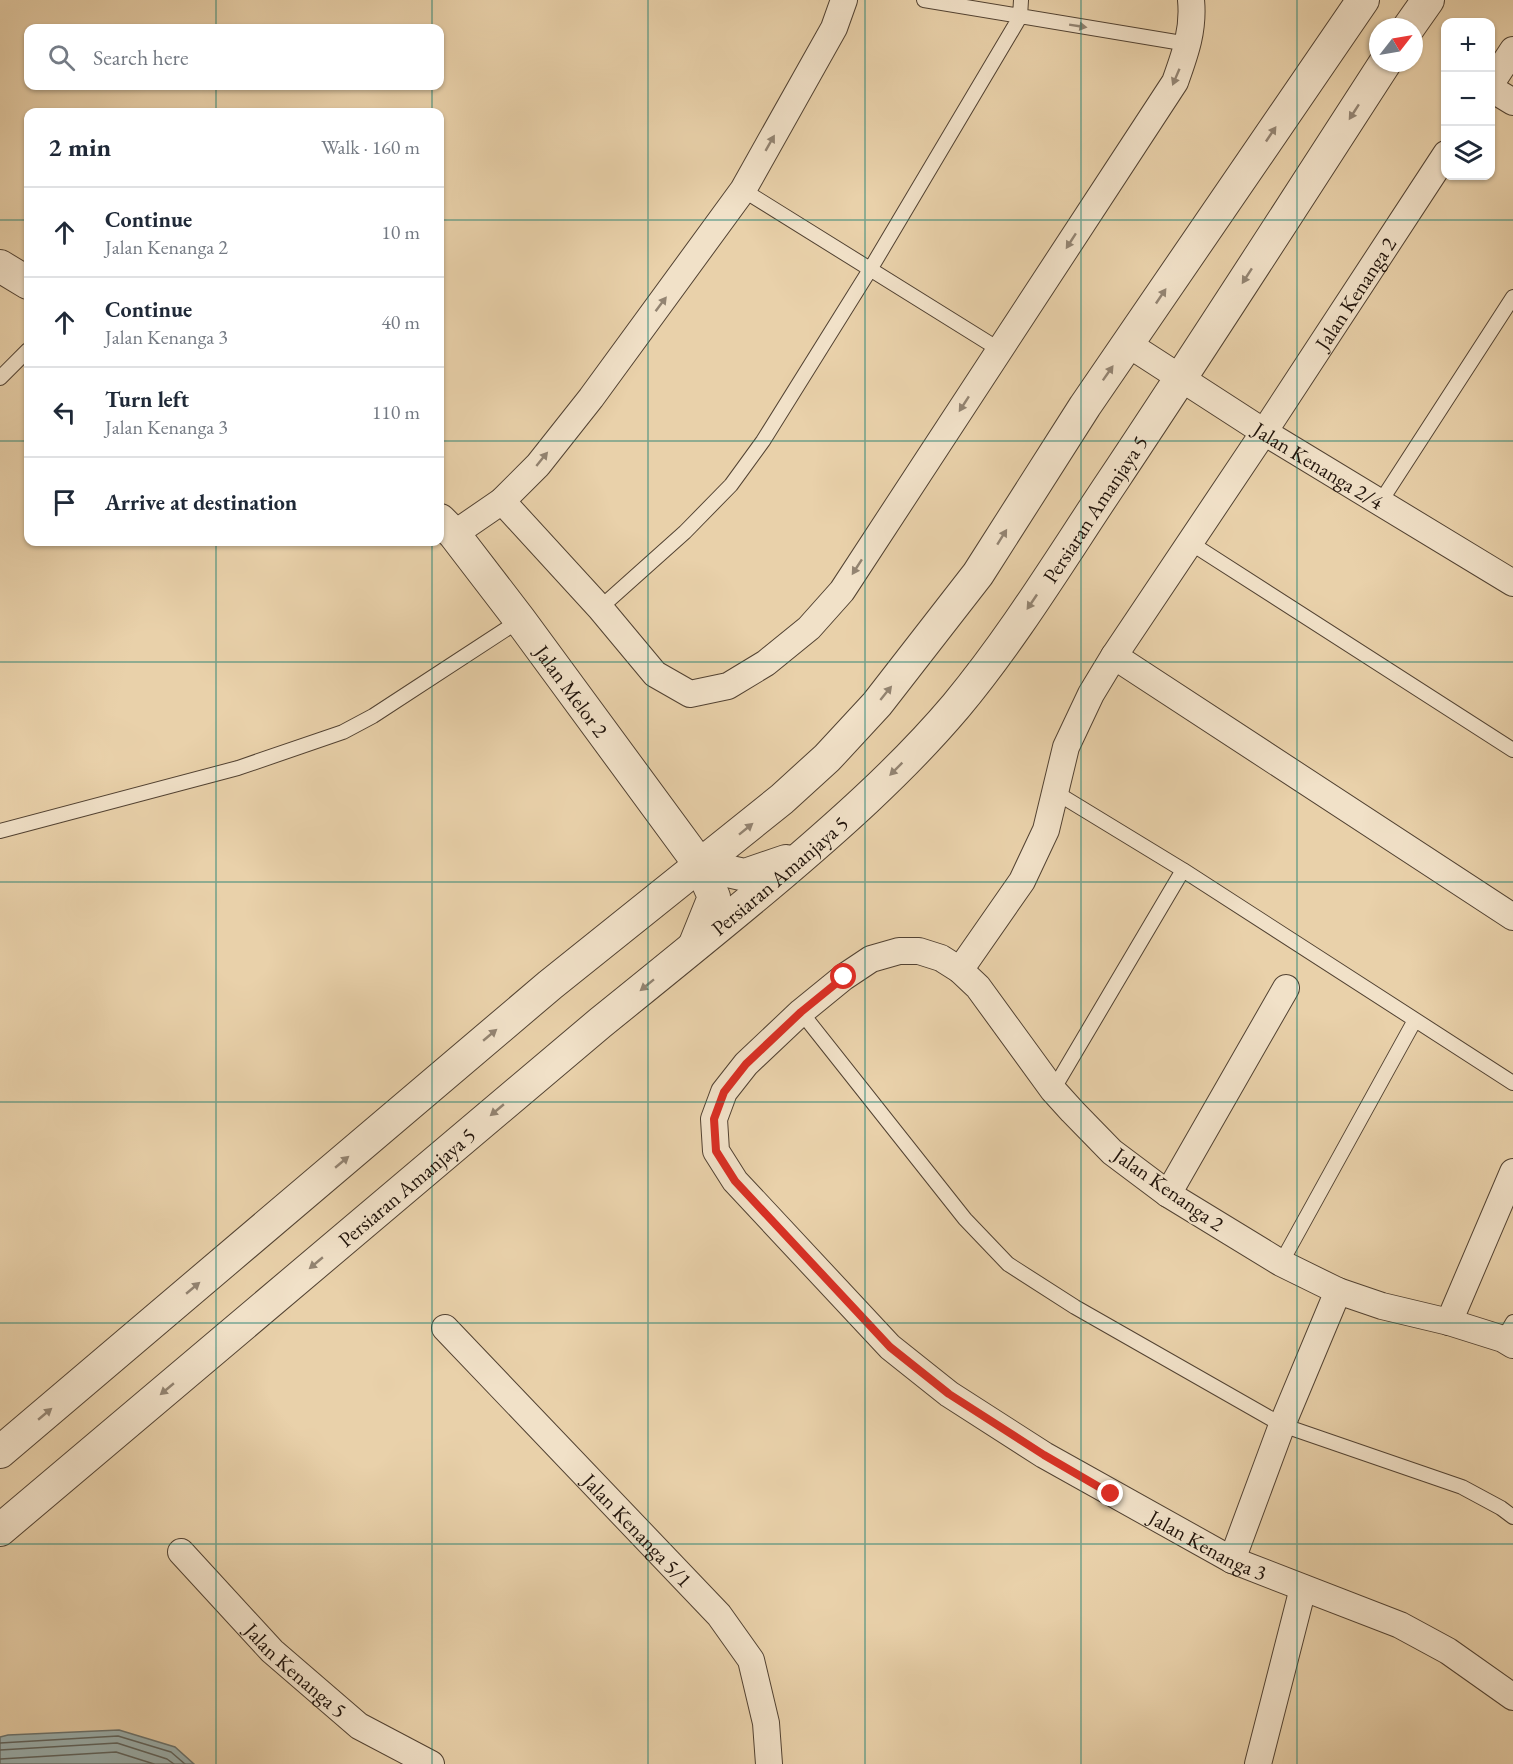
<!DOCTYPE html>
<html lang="en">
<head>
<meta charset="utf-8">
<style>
  :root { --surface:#fff; --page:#f6f6f7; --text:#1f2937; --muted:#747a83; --line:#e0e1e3 }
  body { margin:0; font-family:"EB Garamond",serif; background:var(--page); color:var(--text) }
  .controls { position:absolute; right:18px; top:18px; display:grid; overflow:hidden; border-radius:12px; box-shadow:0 2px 4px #0004 }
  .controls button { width:54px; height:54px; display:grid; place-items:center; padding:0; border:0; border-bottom:2px solid var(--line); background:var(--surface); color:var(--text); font:30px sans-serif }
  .compass { position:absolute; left:1369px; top:18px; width:54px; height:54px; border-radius:50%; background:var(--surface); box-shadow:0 2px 4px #0004; rotate:59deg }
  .stop { position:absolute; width:18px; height:18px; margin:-14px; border:4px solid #d93025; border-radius:50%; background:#fff }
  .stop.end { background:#d93025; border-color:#fff; box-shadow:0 2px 6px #0008 }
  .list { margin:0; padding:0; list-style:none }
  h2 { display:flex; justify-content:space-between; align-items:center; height:78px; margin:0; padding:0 24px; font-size:26px }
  h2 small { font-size:20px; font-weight:400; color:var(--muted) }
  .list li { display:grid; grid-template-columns:39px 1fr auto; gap:18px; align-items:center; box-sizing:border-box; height:90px; padding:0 24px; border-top:2px solid var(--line) }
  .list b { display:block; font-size:22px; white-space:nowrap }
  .list p { margin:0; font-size:20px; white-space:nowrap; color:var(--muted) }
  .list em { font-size:20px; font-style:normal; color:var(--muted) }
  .icon { flex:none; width:33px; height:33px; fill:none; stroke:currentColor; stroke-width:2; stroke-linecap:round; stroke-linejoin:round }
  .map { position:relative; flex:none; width:1513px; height:1764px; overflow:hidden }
  .search { position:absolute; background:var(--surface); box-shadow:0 2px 4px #0004; left:24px; top:24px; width:420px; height:66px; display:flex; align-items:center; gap:15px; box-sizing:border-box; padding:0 21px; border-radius:12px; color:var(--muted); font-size:22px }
  .panel { position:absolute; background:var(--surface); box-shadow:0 2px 4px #0004; left:24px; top:108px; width:420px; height:438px; border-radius:12px }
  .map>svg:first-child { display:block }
  .water { fill:#9cb4b4; stroke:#6a7470; stroke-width:1.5 }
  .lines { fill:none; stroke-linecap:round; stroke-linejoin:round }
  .shore { stroke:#5e645f; stroke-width:1.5 }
  .service-casing { stroke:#524232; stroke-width:16 }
  .minor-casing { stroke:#524232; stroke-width:28 }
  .tertiary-casing { stroke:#524232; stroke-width:34 }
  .service { stroke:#f1e1c8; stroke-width:14 }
  .minor { stroke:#f1e1c8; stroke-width:26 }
  .tertiary { stroke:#f1e1c8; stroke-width:32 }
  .oneway { fill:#938472 }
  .route { stroke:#d93025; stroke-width:8 }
  .grid { fill:none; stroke:#0f766e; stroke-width:1.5; stroke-opacity:0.55 }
  .labels { text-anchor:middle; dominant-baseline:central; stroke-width:4.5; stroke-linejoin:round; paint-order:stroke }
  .street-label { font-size:21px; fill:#20130a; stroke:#f1e1c8 }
</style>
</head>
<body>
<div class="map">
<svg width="1513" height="1764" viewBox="0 0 1513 1764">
  <rect width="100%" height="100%" fill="#e9d1aa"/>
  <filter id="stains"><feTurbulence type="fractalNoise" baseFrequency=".00333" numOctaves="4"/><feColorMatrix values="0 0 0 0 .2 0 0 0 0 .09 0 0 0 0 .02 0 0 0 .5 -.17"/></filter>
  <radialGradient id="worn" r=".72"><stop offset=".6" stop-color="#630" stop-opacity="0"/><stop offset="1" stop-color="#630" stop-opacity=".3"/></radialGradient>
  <!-- water -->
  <path class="water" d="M119,1730L175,1747L194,1764H0V1737L8,1735Z"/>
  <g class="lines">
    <!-- shore -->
    <path class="shore" d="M0,1743L118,1736L171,1752L185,1764
      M0,1750L117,1743L167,1759L174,1764
      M0,1759L116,1752L154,1764"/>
    <defs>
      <path id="service" d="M924,0L1188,44
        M743,190L1000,350
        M0,378L28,350
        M1381,501L1513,297
        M1189,542L1513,750
        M600,608L685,532L731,485L763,441L871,268L1020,17L1021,0
        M1055,792L1183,870L1513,1083
        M0,831L238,768L343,732L373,716L520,620
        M801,1012L965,1219L1008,1264L1075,1307L1282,1425L1462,1487L1501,1508L1513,1517
        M1053,1090L1183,870
        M1281,1263L1415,1020
        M1503,1339L1513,1322"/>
      <g id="minor">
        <path d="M1490,85L1513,50"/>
        <path d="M1490,88L1513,102"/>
        <path id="s1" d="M1128,344L1264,432L1513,583"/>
        <path d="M502,501L600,608L655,674L690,694L728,686L766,663L809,628L842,591L1175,82C1185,54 1194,30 1191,0"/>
        <path d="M454,534L502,501L538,465L591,398L743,190L834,28L844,0"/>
        <path d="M1114,656L1513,917"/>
        <path id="s2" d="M960,970L1022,881L1046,830L1066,747L1091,694L1114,656L1264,432L1446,154"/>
        <path d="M1168,1194L1286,988"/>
        <path d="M1449,1322L1513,1172"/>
        <path id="s3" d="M445,1328L719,1615L751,1660L766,1723L769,1764"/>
        <path id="s4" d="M1513,1345L1503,1339L1449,1322L1382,1306L1338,1291L1281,1263L1168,1194L1112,1152L1072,1111L1053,1090L978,987L960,970L941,958L919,951H899L871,959L844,977L801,1012L746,1064L724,1092L714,1119L716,1151L735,1181L890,1347L949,1394L1044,1455L1232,1560L1400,1625L1448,1651L1513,1697"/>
        <path id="s5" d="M181,1552L272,1651L359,1726L431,1764"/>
        <path d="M1232,1560L1282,1425L1338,1291"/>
        <path d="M1258,1764L1303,1588"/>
      </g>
      <g id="tertiary">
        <path d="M1409,27L1428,0"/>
        <path d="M0,266L28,283"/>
        <path id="s6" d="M440,520L454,534L520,620L700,865L714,897L695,944"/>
        <path d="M700,865L745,875L786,861"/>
        <path d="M0,1452L550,985L782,799L827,758L877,704L978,574L1085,406L1363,0"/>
        <path id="s7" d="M0,1530L600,1023C657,977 714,931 770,884C835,829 901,771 956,706C1015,635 1063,555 1114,479C1206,341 1295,202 1385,63"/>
      </g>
    </defs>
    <!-- service casing -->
    <use href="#service" class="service-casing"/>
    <!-- minor casing -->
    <use href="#minor" class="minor-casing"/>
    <!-- tertiary casing -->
    <use href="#tertiary" class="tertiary-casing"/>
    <!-- service -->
    <use href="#service" class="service"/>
    <!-- minor -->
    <use href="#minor" class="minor"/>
    <!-- tertiary -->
    <use href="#tertiary" class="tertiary"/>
  </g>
  <!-- one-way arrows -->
  <defs><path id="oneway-solid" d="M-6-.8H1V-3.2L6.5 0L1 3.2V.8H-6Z" transform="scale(1.5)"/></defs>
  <g class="oneway">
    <use href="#oneway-solid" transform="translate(1078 26) rotate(9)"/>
    <use href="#oneway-solid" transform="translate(1176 77) rotate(113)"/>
    <use href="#oneway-solid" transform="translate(1354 112) rotate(123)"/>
    <use href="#oneway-solid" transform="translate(1271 134) rotate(-56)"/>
    <use href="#oneway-solid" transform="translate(770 143) rotate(-60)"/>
    <use href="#oneway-solid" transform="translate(1071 241) rotate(123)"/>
    <use href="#oneway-solid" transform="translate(1247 276) rotate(123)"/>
    <use href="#oneway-solid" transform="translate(1161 296) rotate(-56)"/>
    <use href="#oneway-solid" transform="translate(661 304) rotate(-53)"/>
    <use href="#oneway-solid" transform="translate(1108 373) rotate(-55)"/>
    <use href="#oneway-solid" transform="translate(964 404) rotate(123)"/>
    <use href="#oneway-solid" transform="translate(542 459) rotate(-51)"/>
    <use href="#oneway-solid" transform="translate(1002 537) rotate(-58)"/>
    <use href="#oneway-solid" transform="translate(857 567) rotate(123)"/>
    <use href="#oneway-solid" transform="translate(1032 602) rotate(124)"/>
    <use href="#oneway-solid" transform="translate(886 693) rotate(-51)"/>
    <use href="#oneway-solid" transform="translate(896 769) rotate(135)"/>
    <use href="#oneway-solid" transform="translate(746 829) rotate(-39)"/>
    <use href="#oneway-solid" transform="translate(647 985) rotate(141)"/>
    <use href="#oneway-solid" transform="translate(490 1035) rotate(-40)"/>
    <use href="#oneway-solid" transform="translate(497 1110) rotate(140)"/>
    <use href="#oneway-solid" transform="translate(342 1162) rotate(-40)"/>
    <use href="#oneway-solid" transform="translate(316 1263) rotate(140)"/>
    <use href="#oneway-solid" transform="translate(193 1288) rotate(-40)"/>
    <use href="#oneway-solid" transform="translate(167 1389) rotate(140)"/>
    <use href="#oneway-solid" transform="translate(45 1414) rotate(-40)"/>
  </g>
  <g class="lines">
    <!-- route -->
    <path class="route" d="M844,977L801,1012L746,1064L724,1092L714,1119L716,1151L735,1181L890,1347L949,1394L1044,1455L1111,1494"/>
  </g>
  <!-- grid -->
  <path class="grid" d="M216,0V28M432,0V28M648,0V1764M865,0V1764M1081,0V1764M1297,0V1764M216,86V112M432,86V112M0,220H28M440,220H1513M0,441H28M440,441H1513M216,542V1764M432,542V1764M0,662H1513M0,882H1513M0,1102H1513M0,1323H1513M0,1544H1513"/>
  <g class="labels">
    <!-- street labels -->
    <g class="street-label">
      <text stroke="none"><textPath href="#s2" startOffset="789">Jalan Kenanga 2</textPath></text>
      <text stroke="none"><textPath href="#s1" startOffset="226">Jalan Kenanga 2/4</textPath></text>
      <text stroke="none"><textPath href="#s7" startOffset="1504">Persiaran Amanjaya 5</textPath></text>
      <text stroke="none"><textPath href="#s6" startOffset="216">Jalan Melor 2</textPath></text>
      <text stroke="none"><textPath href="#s7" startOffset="1018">Persiaran Amanjaya 5</textPath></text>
      <text stroke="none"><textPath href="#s7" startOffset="532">Persiaran Amanjaya 5</textPath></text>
      <text transform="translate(1169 1189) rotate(35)">Jalan Kenanga 2</text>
      <text stroke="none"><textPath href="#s3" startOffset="279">Jalan Kenanga 5/1</textPath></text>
      <text stroke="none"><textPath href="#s4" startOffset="1680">Jalan Kenanga 3</textPath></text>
      <text stroke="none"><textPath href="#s5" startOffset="165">Jalan Kenanga 5</textPath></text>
    </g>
  </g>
  <rect width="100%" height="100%" filter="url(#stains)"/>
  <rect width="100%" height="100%" fill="url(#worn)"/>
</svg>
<div class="controls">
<button>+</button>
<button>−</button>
<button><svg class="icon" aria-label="layers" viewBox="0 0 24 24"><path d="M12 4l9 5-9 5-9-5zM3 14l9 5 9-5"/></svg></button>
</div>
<svg class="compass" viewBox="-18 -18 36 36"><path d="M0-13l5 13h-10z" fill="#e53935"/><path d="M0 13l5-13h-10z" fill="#747a83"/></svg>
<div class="stop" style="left:844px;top:977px"></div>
<div class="stop end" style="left:1111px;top:1494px"></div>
<div class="search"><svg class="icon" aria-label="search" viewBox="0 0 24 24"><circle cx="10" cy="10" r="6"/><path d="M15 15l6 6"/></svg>Search here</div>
<section class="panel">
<h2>2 min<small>Walk · 160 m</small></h2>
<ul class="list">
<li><svg class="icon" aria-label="ahead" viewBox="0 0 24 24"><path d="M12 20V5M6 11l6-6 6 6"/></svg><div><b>Continue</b><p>Jalan Kenanga 2</p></div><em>10 m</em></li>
<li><svg class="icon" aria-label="ahead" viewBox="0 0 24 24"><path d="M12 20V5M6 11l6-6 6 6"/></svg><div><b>Continue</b><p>Jalan Kenanga 3</p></div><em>40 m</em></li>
<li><svg class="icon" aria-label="left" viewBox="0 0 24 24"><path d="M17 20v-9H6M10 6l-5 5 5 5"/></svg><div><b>Turn left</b><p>Jalan Kenanga 3</p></div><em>110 m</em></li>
<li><svg class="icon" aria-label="arrive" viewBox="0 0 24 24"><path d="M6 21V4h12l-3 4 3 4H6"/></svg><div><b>Arrive at destination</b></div></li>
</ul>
</section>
</div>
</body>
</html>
